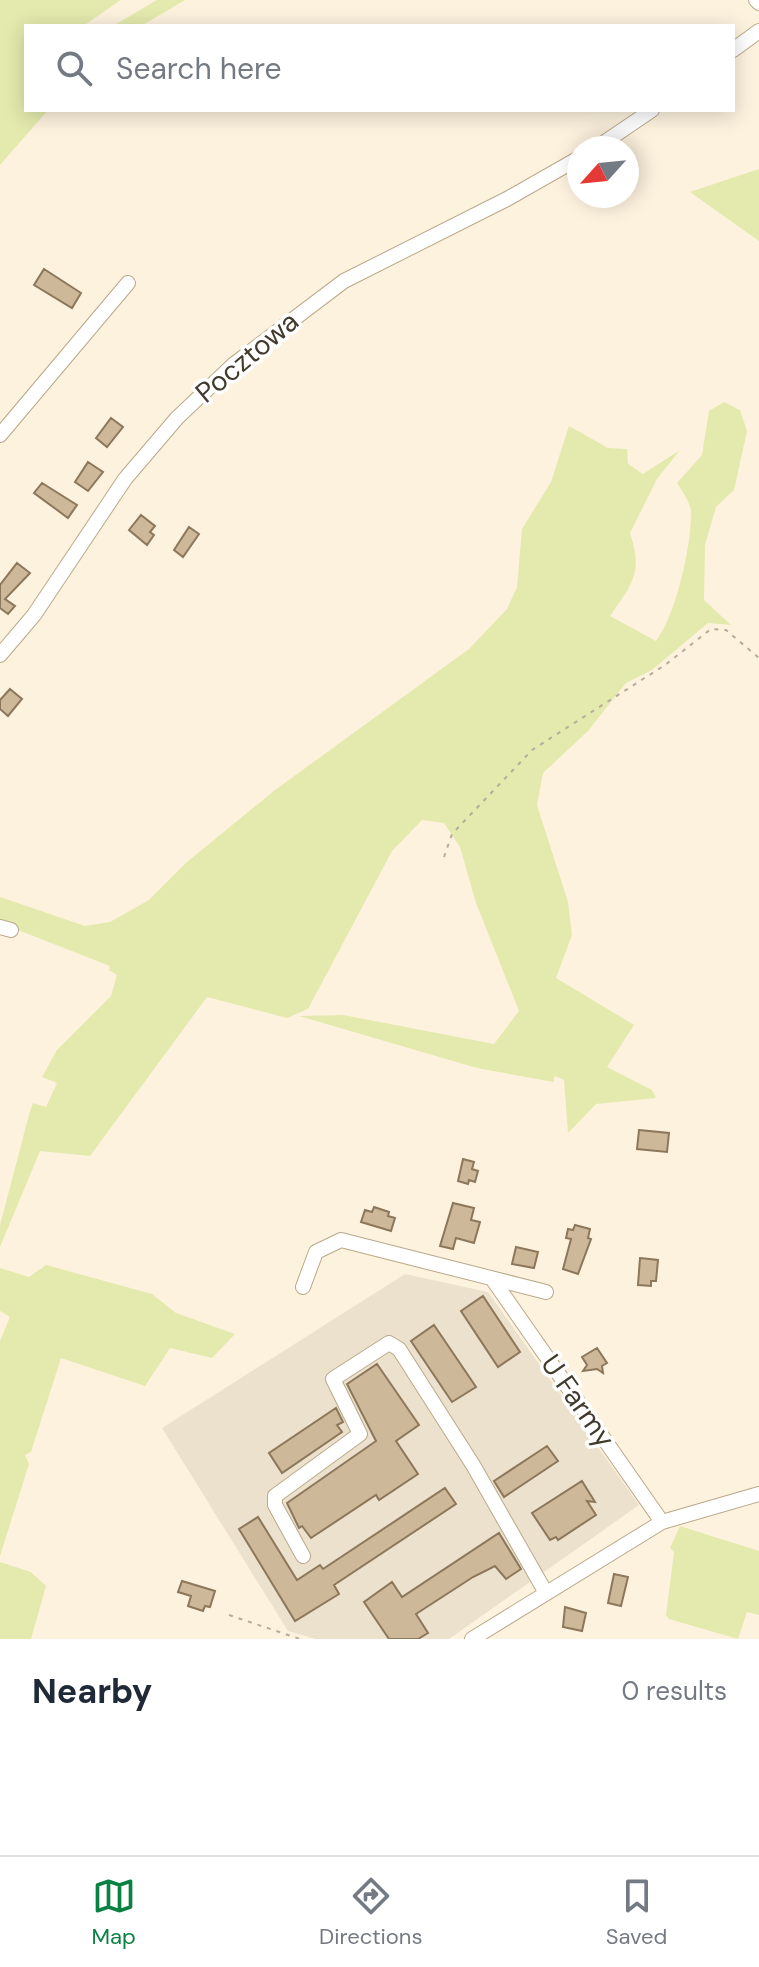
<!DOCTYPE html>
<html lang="en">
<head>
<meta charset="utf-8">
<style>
  :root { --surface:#fff; --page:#f2f2f3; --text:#1f2937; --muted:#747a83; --line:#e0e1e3; --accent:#0b8043 }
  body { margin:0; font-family:"DM Sans",sans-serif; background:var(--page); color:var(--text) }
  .compass { position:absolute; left:567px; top:136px; width:72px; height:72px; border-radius:50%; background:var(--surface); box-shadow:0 4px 20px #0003; rotate:243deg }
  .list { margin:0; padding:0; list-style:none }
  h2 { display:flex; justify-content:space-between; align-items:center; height:104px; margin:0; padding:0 32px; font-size:34px }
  h2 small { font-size:26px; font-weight:400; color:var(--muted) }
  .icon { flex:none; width:44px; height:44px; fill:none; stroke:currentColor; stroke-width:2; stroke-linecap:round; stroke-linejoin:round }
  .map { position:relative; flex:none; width:759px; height:1639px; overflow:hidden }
  .search { position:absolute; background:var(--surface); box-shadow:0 4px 20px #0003; left:24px; right:24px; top:24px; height:88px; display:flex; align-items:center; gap:20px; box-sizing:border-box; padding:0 28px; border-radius:0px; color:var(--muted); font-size:30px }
  .sheet { height:216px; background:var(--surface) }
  nav { display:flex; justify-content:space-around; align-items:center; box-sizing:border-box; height:112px; border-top:2px solid var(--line); background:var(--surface); font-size:22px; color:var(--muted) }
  nav a { display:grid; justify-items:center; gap:4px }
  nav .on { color:var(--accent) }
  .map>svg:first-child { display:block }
  .industrial { fill:#ece1cc }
  .green { fill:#e4eaad }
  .building { fill:#ceb89a; stroke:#8c775b; stroke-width:2 }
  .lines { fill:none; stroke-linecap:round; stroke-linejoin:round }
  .minor-casing { stroke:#baa989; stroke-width:16 }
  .path { stroke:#b5ac9a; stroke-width:2; stroke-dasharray:4 6; stroke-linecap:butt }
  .minor { stroke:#fff; stroke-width:14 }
  .labels { text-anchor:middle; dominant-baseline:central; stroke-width:7; stroke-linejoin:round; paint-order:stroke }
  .street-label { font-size:28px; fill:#413a2d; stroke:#fff }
</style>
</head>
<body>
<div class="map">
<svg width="759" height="1639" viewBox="0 0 759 1639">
  <rect width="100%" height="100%" fill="#fdf2de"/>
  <!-- industrial -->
  <path class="industrial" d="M405,1274L488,1292L639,1505L449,1639H316L288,1631L162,1428Z"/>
  <!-- green -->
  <path class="green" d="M0,0H121L83,26H26V110H48L0,165Z
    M157,0H185L141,26H113Z
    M759,169V241L690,192Z
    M724,402L740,410L747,431L734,490L716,507L705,545L704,600L731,625L708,623L652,670L626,683L588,731L543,773L537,805L568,902L572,935L556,978L634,1025L607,1067L652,1090L656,1098L596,1104L568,1133L564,1080L555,1076L553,1082L477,1068L299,1016L343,1015L494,1044L519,1011L476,903L460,847L444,823L422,820L392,851L308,1009L287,1018L207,997L90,1156L40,1151L0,1247V1225L30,1111L33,1103L46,1107L57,1083L42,1077L57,1050L111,996L117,975L109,970L110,966L0,923V897L85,926L110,922L149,900L187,862L275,790L469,649L507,609L517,587L522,529L551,482L569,426L608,448L627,449L628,464L643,474L680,450L657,479L630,533C643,573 633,583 610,616L656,641C676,615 692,544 691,511C690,502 682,491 677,483L702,455L709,411Z
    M46,1265L152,1294L176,1313L235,1334L212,1358L170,1348L145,1386L61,1358L31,1452L25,1455L29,1464L0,1556V1341L10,1317L0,1311V1268L29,1277Z
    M680,1526L759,1551V1615L747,1612L738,1639L669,1619L666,1615L674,1552L670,1548Z
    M0,1562L31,1572L46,1586L31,1639H0Z"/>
  <!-- building -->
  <path class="building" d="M44,269L81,293L72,308L34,285Z
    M111,418L123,427L107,447L96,438Z
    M88,462L103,472L88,491L75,482Z
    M42,483L77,505L68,518L34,493Z
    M141,515L155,526L150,532L154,535L147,545L129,530Z
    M189,527L199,534L183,557L174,550Z
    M17,563L30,573L5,599L15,606L8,614L0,608V585Z
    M10,689L22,699L8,716L0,709V700Z
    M639,1130L669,1133L667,1152L637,1149Z
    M463,1159L474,1162L472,1169L478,1171L475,1182L469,1180L468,1184L458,1181Z
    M453,1203L474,1208L471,1220L480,1222L474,1243L456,1238L453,1249L440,1246Z
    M374,1207L389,1212L388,1216L395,1218L391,1231L361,1222L365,1210L372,1212Z
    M575,1225L590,1229L588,1238L591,1239L578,1274L563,1269L571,1239L566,1238L568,1229L573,1230Z
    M516,1247L538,1252L534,1268L512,1264Z
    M640,1258L658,1260L656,1281H651V1286L638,1285Z
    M483,1296L520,1352L498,1367L461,1311Z
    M434,1325L476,1387L452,1402L411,1341Z
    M597,1348L607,1363L602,1366L603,1373L597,1369L583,1371L587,1365L582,1357Z
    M377,1364L419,1425L396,1441L418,1474L379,1500L376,1495L311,1538L302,1526L299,1528L287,1503L376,1441L347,1384Z
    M336,1408L343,1422L337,1425L342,1432L282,1473L269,1453Z
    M547,1446L558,1461L504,1497L494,1481Z
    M582,1481L595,1502L587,1501L596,1515L558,1540L556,1537L550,1540L532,1513Z
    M445,1488L456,1504L334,1585L339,1594L295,1621L239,1529L258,1517L297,1580L320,1565L323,1569Z
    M499,1533L521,1569L506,1579L495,1566L473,1577L416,1614L428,1633L418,1639H389L364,1602L392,1582L402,1597Z
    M614,1574L628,1577L621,1606L608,1603Z
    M182,1581L215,1591L210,1607L205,1606L203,1611L188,1606L191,1596L178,1592Z
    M565,1607L586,1613L582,1631L563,1627Z"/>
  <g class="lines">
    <defs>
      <path id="minor" d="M756,0L759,3
        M733,50L759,31
        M596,148L652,110
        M0,435L128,283
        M0,655L34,615L125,479L177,418L233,365L344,281L507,199L579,158
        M0,927L11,930
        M493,1280L662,1522
        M303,1287L316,1252L341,1240L546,1292
        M303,1556L275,1505V1496L360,1434L333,1379L389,1343L399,1349L473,1465L546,1593
        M472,1639L662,1522L759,1494"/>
    </defs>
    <!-- minor casing -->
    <use href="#minor" class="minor-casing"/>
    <!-- path -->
    <path class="path" d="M444,857L452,834L532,750L665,665L711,629L726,630L759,658
      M229,1615L300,1639"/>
    <!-- minor -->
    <use href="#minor" class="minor"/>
  </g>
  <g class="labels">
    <!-- street labels -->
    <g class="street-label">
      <text transform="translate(247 357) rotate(-40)">Pocztowa</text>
      <text transform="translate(578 1401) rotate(55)">U Farmy</text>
    </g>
  </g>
</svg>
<svg class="compass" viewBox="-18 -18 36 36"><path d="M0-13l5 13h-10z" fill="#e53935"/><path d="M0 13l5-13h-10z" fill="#747a83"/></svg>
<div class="search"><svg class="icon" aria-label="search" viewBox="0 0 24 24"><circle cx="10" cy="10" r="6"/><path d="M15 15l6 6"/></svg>Search here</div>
</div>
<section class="sheet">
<h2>Nearby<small>0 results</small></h2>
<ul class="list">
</ul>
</section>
<nav>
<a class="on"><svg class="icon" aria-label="map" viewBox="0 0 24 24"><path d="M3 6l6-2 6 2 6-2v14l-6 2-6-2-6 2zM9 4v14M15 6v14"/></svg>Map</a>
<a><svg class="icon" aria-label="directions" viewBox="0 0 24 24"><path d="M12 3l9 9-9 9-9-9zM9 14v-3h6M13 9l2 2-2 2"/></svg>Directions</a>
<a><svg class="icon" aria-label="saved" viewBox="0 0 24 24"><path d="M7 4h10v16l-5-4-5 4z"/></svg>Saved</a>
</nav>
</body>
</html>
